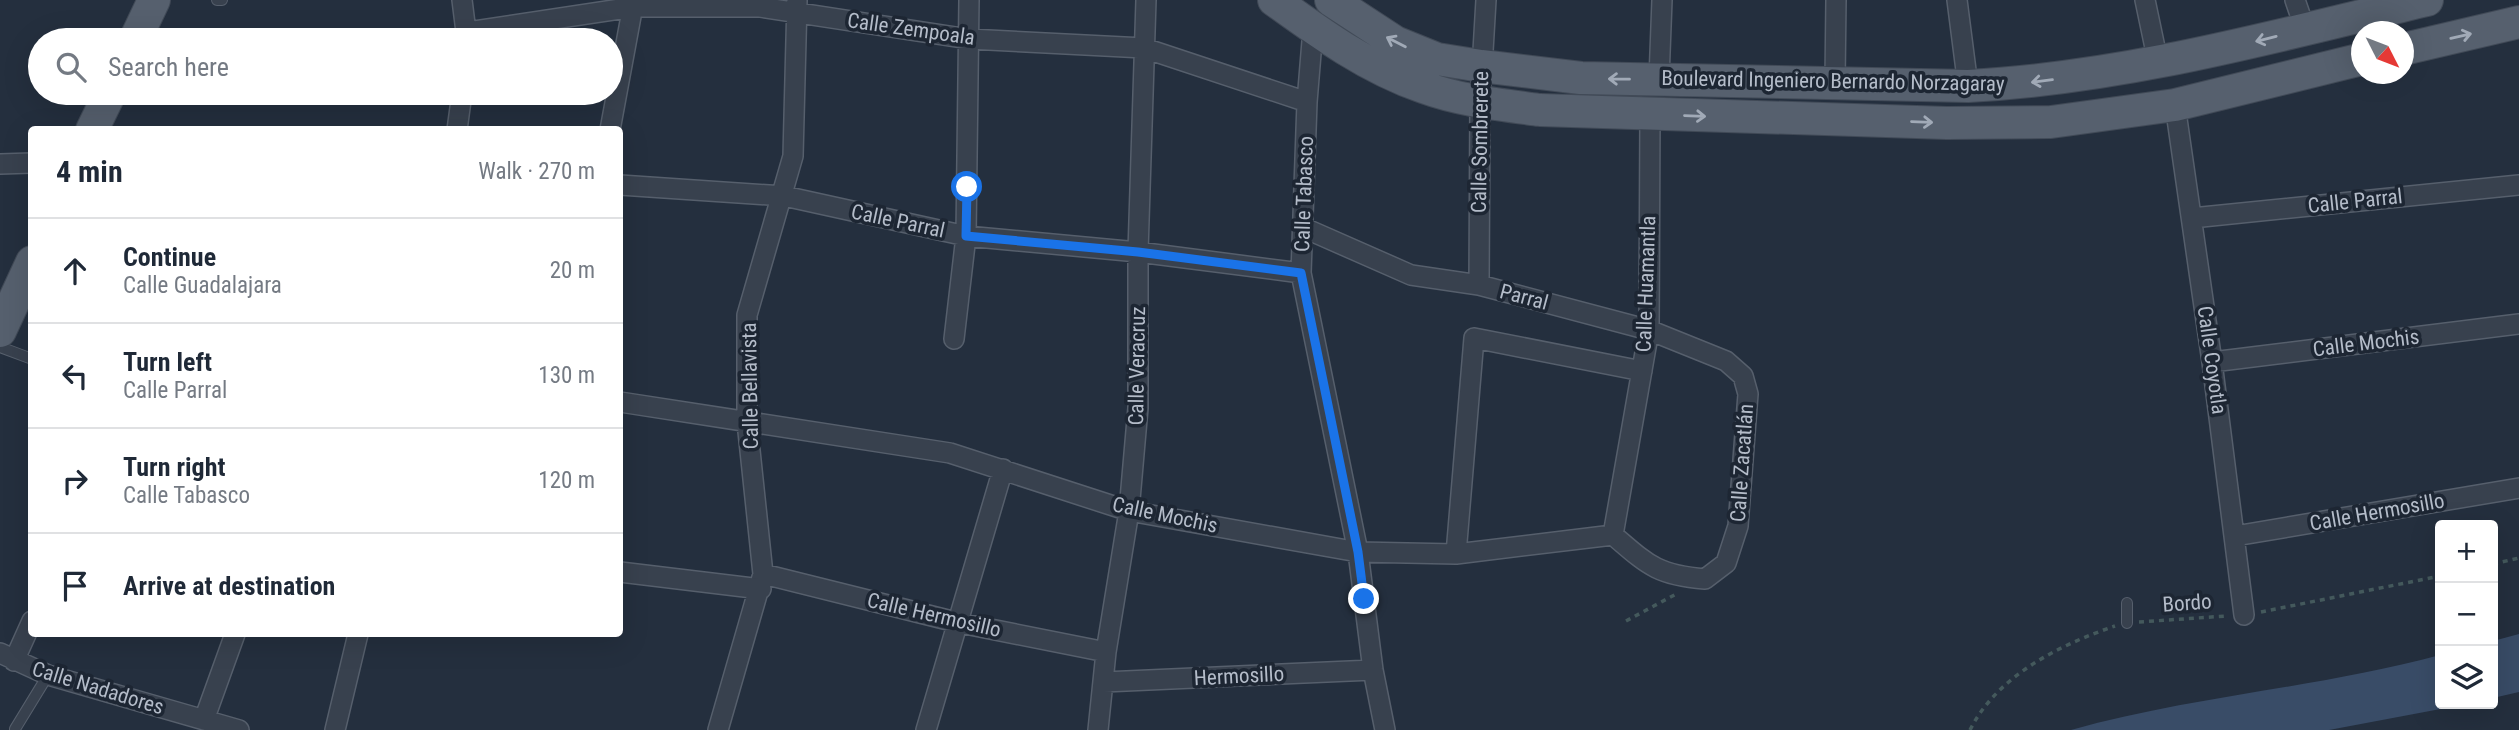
<!DOCTYPE html>
<html lang="en">
<head>
<meta charset="utf-8">
<style>
  :root { --surface:#fff; --page:#f2f2f3; --text:#1f2937; --muted:#747a83; --line:#e0e1e3 }
  body { margin:0; font-family:"Roboto Condensed",sans-serif; background:var(--page); color:var(--text) }
  .controls { position:absolute; right:21px; bottom:21px; display:grid; overflow:hidden; border-radius:7px; box-shadow:0 7px 28px #0002 }
  .controls button { width:63px; height:63px; display:grid; place-items:center; padding:0; border:0; border-bottom:2px solid var(--line); background:var(--surface); color:var(--text); font:35px sans-serif }
  .compass { position:absolute; left:2351px; top:21px; width:63px; height:63px; border-radius:50%; background:var(--surface); box-shadow:0 7px 28px #0002; rotate:132deg }
  .stop { position:absolute; width:21px; height:21px; margin:-16px; border:5px solid #1a73e8; border-radius:50%; background:#fff }
  .stop.end { background:#1a73e8; border-color:#fff; box-shadow:0 2px 7px #0008 }
  .list { margin:0; padding:0; list-style:none }
  h2 { display:flex; justify-content:space-between; align-items:center; height:91px; margin:0; padding:0 28px; font-size:30px }
  h2 small { font-size:23px; font-weight:400; color:var(--muted) }
  .list li { display:grid; grid-template-columns:46px 1fr auto; gap:21px; align-items:center; box-sizing:border-box; height:105px; padding:0 28px; border-top:2px solid var(--line) }
  .list b { display:block; font-size:26px; white-space:nowrap }
  .list p { margin:0; font-size:23px; white-space:nowrap; color:var(--muted) }
  .list em { font-size:23px; font-style:normal; color:var(--muted) }
  .icon { flex:none; width:38px; height:38px; fill:none; stroke:currentColor; stroke-width:2; stroke-linecap:round; stroke-linejoin:round }
  .map { position:relative; flex:none; width:2519px; height:730px; overflow:hidden }
  .search { position:absolute; background:var(--surface); box-shadow:0 7px 28px #0002; left:28px; top:28px; width:595px; height:77px; display:flex; align-items:center; gap:18px; box-sizing:border-box; padding:0 24px; border-radius:38px; color:var(--muted); font-size:26px }
  .panel { position:absolute; background:var(--surface); box-shadow:0 7px 28px #0002; left:28px; top:126px; width:595px; height:511px; border-radius:7px }
  .map>svg:first-child { display:block }
  .water { fill:#394c67 }
  .lines { fill:none; stroke-linecap:round; stroke-linejoin:round }
  .service-casing { stroke:#565f6c; stroke-width:12 }
  .minor-casing { stroke:#565f6c; stroke-width:22 }
  .primary-casing { stroke:#414a57; stroke-width:34 }
  .path { stroke:#44595c; stroke-width:3.5; stroke-dasharray:5 5; stroke-linecap:butt }
  .service { stroke:#38414e; stroke-width:10 }
  .minor { stroke:#38414e; stroke-width:19 }
  .primary { stroke:#56606e; stroke-width:32 }
  .oneway { stroke:#a1aab7 }
  .route { stroke:#1a73e8; stroke-width:9 }
  .labels { text-anchor:middle; dominant-baseline:central; stroke-width:7; stroke-linejoin:round; paint-order:stroke }
  .street-label { font-size:21px; fill:#b4bcc9; stroke:#1d2633 }
</style>
</head>
<body>
<div class="map">
<svg width="2519" height="730" viewBox="0 0 2519 730">
  <rect width="100%" height="100%" fill="#242f3e"/>
  <!-- water -->
  <path class="water" d="M2519,634V692L2493,698V641Z
    M2440,655V704H2467L2329,730H2071C2192,696 2318,688 2440,655Z"/>
  <g class="lines">
    <defs>
      <path id="service" d="M217,0H222
        M0,347L32,359
        M2127,623V603
        M15,729L48,675"/>
      <path id="minor" d="M462,0L467,40
        M1957,0L1968,86
        M2145,0L2158,62
        M2295,0L2305,29
        M1313,29L1307,102L1301,273L1358,552L1373,670L1385,730
        M468,32L633,7H760L969,39L1144,48L1307,102
        M1659,79L1662,0
        M1835,81L1836,0
        M2175,105L2212,362L2244,615
        M457,130L462,93
        M610,130L634,0
        M0,164L32,163
        M620,185L784,196L966,236L1138,252L1301,273
        M2192,218L2519,185
        M1479,285L1480,102L1486,0
        M954,339L966,236L969,0
        M2212,362L2519,324
        M620,402L950,453L1129,511L1358,552L1456,554L1613,535C1648,565 1657,575 1705,579L1726,563L1738,526L1748,394L1743,376L1726,361L1649,330L1479,285L1411,275L1302,227
        M1613,535L1649,330L1650,114
        M2235,536L2519,488
        M1456,554L1474,338L1642,371
        M620,572L761,589
        M763,574L960,623L1106,652
        M0,653L48,675L239,730
        M14,661L32,621
        M1104,682L1373,670
        M204,720L235,634
        M335,730L358,634
        M718,730L763,574L747,422V315L793,156L797,1
        M926,730L1003,469
        M1098,730L1106,652L1129,511L1138,408V252L1146,0"/>
      <path id="primary" d="M1274,0C1321,34 1368,68 1423,87C1461,101 1501,105 1540,110L1947,123L2051,122L2175,105L2362,59
        M1331,0L1395,42L1437,59L1481,66L1581,78L1968,86C2124,78 2276,36 2427,0
        M135,40L154,0
        M2404,49L2519,22
        M92,130L110,93
        M0,331L32,262"/>
    </defs>
    <!-- service casing -->
    <use href="#service" class="service-casing"/>
    <!-- minor casing -->
    <use href="#minor" class="minor-casing"/>
    <!-- primary casing -->
    <use href="#primary" class="primary-casing"/>
    <!-- path -->
    <path class="path" d="M2493,564L2519,558
      M2261,612L2440,576
      M1626,621L1678,593
      M2139,622L2226,616
      M1970,730C1997,676 2059,645 2115,626"/>
    <!-- service -->
    <use href="#service" class="service"/>
    <!-- minor -->
    <use href="#minor" class="minor"/>
    <!-- primary -->
    <use href="#primary" class="primary"/>
  </g>
  <!-- one-way arrows -->
  <defs><path id="oneway-shaft" d="M-6 0H5M1.5-3L5.5 0L1.5 3" fill="none" stroke-width="1.6" stroke-linecap="round" stroke-linejoin="round" transform="scale(1.75)"/></defs>
  <g class="oneway">
    <use href="#oneway-shaft" transform="translate(2461 36) rotate(-13)"/>
    <use href="#oneway-shaft" transform="translate(2266 39) rotate(166)"/>
    <use href="#oneway-shaft" transform="translate(1396 42) rotate(-153)"/>
    <use href="#oneway-shaft" transform="translate(1619 79) rotate(-179)"/>
    <use href="#oneway-shaft" transform="translate(2042 81) rotate(173)"/>
    <use href="#oneway-shaft" transform="translate(1695 116) rotate(2)"/>
    <use href="#oneway-shaft" transform="translate(1922 122) rotate(2)"/>
  </g>
  <g class="lines">
    <!-- route -->
    <path class="route" d="M967,187L966,236L1138,252L1301,273L1358,552L1364,599"/>
  </g>
  <g class="labels">
    <!-- street labels -->
    <g class="street-label">
      <text transform="translate(911 29) rotate(8)">Calle Zempoala</text>
      <text transform="translate(1833 81) rotate(1)">Boulevard Ingeniero Bernardo Norzagaray</text>
      <text transform="translate(1480 142) rotate(-89)">Calle Sombrerete</text>
      <text transform="translate(1304 194) rotate(-88)">Calle Tabasco</text>
      <text transform="translate(2355 201) rotate(-6)">Calle Parral</text>
      <text transform="translate(898 221) rotate(12)">Calle Parral</text>
      <text transform="translate(1646 284) rotate(-88)">Calle Huamantla</text>
      <text transform="translate(1524 297) rotate(15)">Parral</text>
      <text transform="translate(2366 343) rotate(-7)">Calle Mochis</text>
      <text transform="translate(2212 360) rotate(82)">Calle Coyotla</text>
      <text transform="translate(1137 366) rotate(-89)">Calle Veracruz</text>
      <text transform="translate(750 386) rotate(-91)">Calle Bellavista</text>
      <text transform="translate(1742 463) rotate(-86)">Calle Zacatlán</text>
      <text transform="translate(2377 512) rotate(-10)">Calle Hermosillo</text>
      <text transform="translate(1165 515) rotate(12)">Calle Mochis</text>
      <text transform="translate(2187 603) rotate(-4)">Bordo</text>
      <text transform="translate(934 615) rotate(13)">Calle Hermosillo</text>
      <text transform="translate(1239 676) rotate(-3)">Hermosillo</text>
      <text transform="translate(98 688) rotate(17)">Calle Nadadores</text>
    </g>
  </g>
</svg>
<div class="controls">
<button>+</button>
<button>−</button>
<button><svg class="icon" aria-label="layers" viewBox="0 0 24 24"><path d="M12 4l9 5-9 5-9-5zM3 14l9 5 9-5"/></svg></button>
</div>
<svg class="compass" viewBox="-18 -18 36 36"><path d="M0-13l5 13h-10z" fill="#e53935"/><path d="M0 13l5-13h-10z" fill="#747a83"/></svg>
<div class="stop" style="left:967px;top:187px"></div>
<div class="stop end" style="left:1364px;top:599px"></div>
<div class="search"><svg class="icon" aria-label="search" viewBox="0 0 24 24"><circle cx="10" cy="10" r="6"/><path d="M15 15l6 6"/></svg>Search here</div>
<section class="panel">
<h2>4 min<small>Walk · 270 m</small></h2>
<ul class="list">
<li><svg class="icon" aria-label="ahead" viewBox="0 0 24 24"><path d="M12 20V5M6 11l6-6 6 6"/></svg><div><b>Continue</b><p>Calle Guadalajara</p></div><em>20 m</em></li>
<li><svg class="icon" aria-label="left" viewBox="0 0 24 24"><path d="M17 20v-9H6M10 6l-5 5 5 5"/></svg><div><b>Turn left</b><p>Calle Parral</p></div><em>130 m</em></li>
<li><svg class="icon" aria-label="right" viewBox="0 0 24 24"><path d="M7 20v-9h11M14 6l5 5-5 5"/></svg><div><b>Turn right</b><p>Calle Tabasco</p></div><em>120 m</em></li>
<li><svg class="icon" aria-label="arrive" viewBox="0 0 24 24"><path d="M6 21V4h12l-3 4 3 4H6"/></svg><div><b>Arrive at destination</b></div></li>
</ul>
</section>
</div>
</body>
</html>
